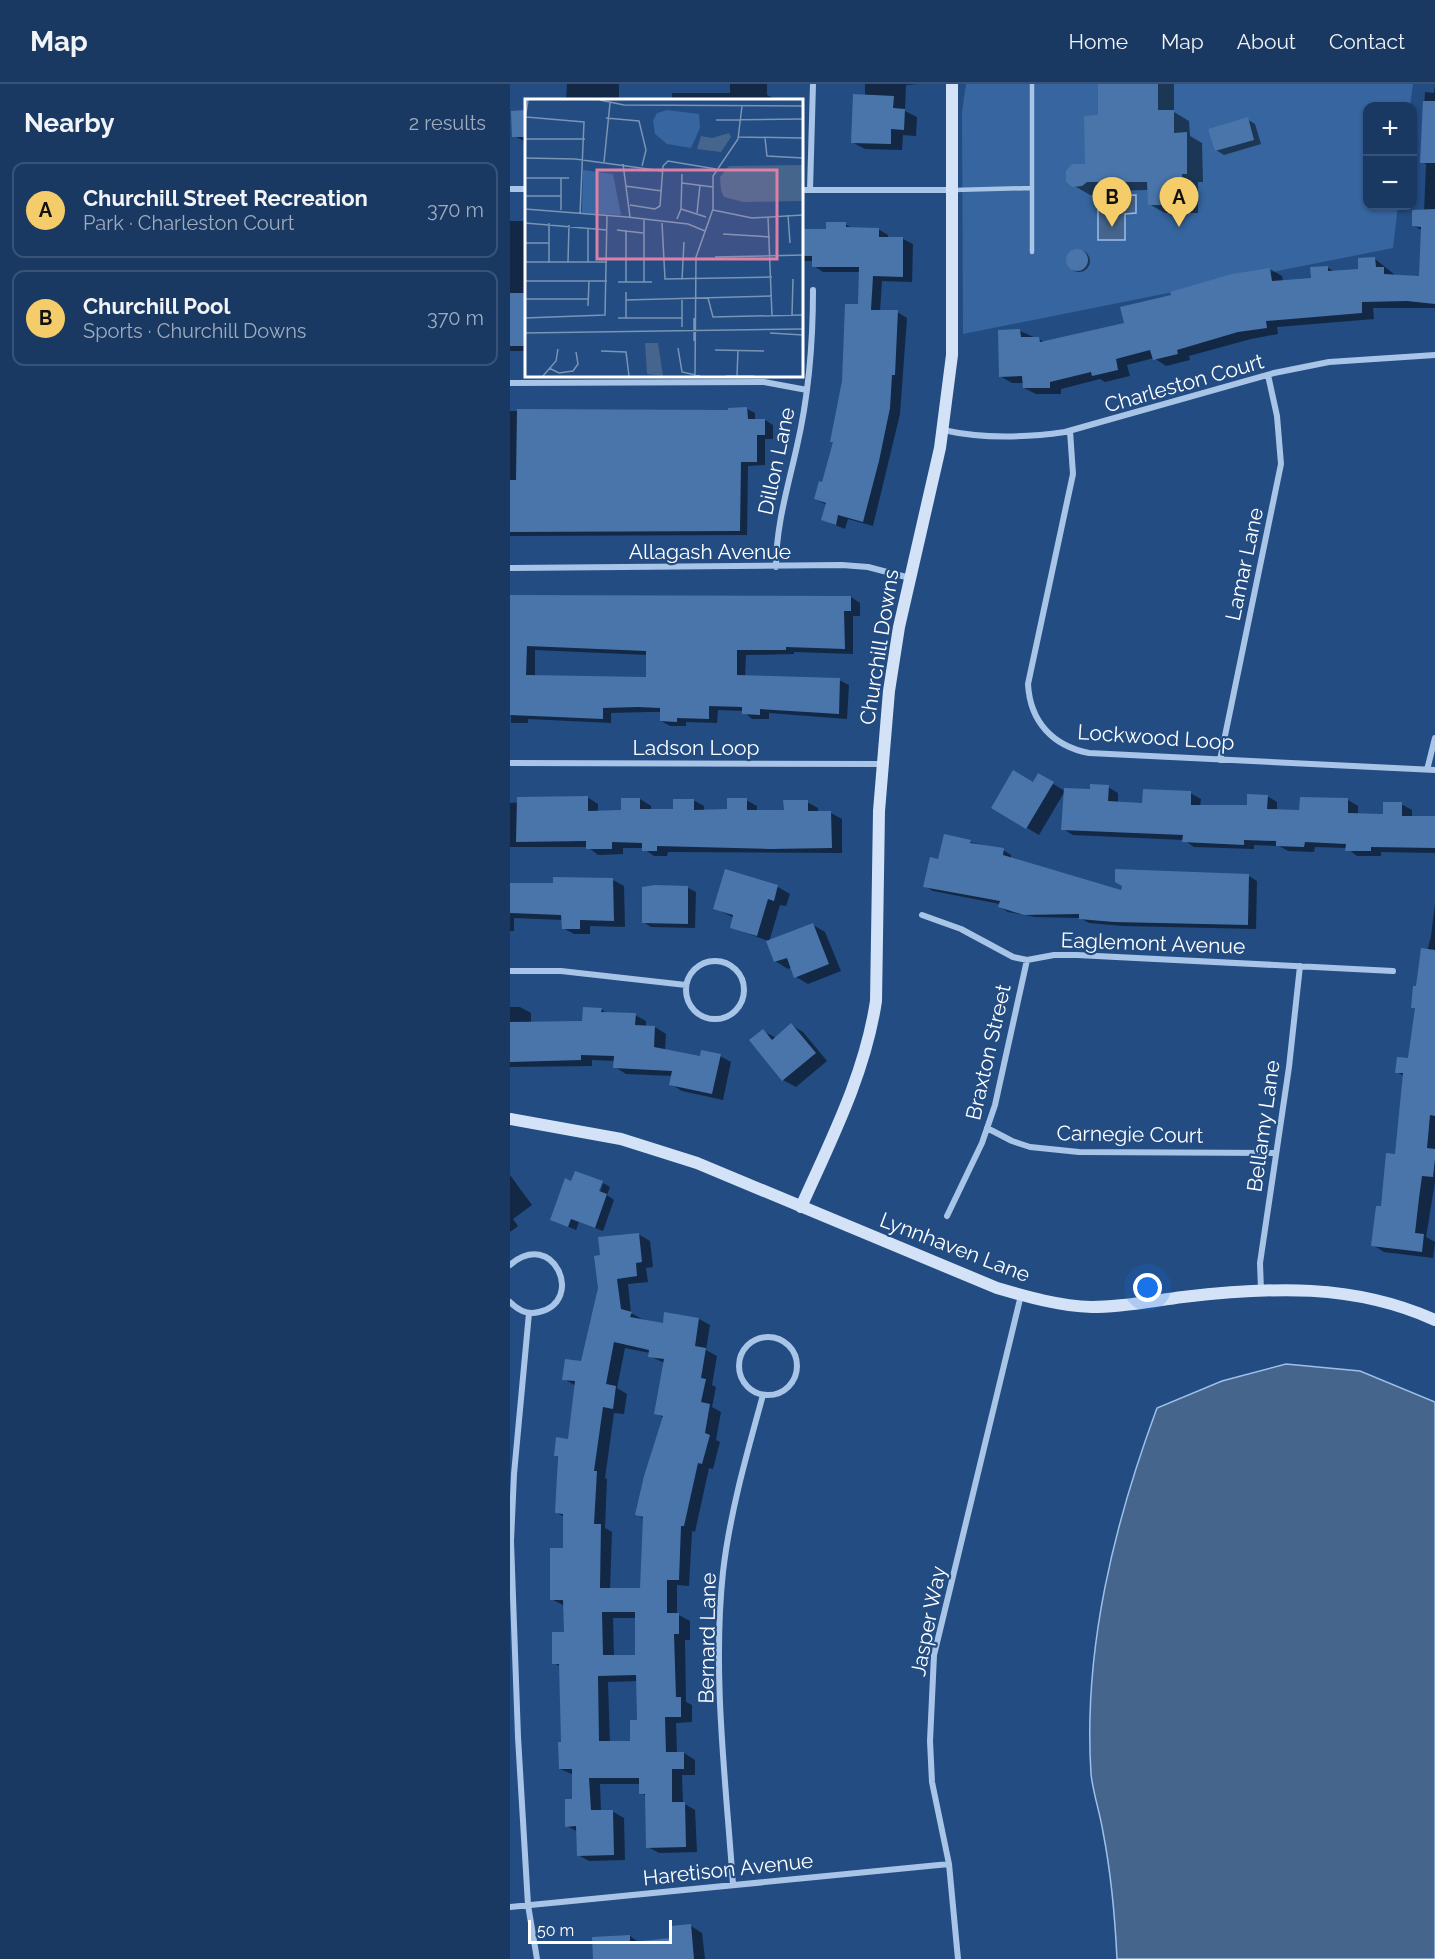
<!DOCTYPE html>
<html lang="en">
<head>
<meta charset="utf-8">
<style>
  :root { --surface:#1a3962; --page:#234068; --text:#f1f3f6; --muted:#9facbe; --line:#385377; --accent:#f4cc6a }
  body { margin:0; font-family:Raleway,sans-serif; background:var(--page); color:var(--text) }
  .controls { position:absolute; right:18px; top:18px; display:grid; overflow:hidden; border-radius:12px; box-shadow:0 2px 4px #0004 }
  .controls button { width:54px; height:54px; display:grid; place-items:center; padding:0; border:0; border-bottom:2px solid var(--line); background:var(--surface); color:var(--text); font:30px sans-serif }
  .scale { position:absolute; left:18px; bottom:15px; width:144px; box-sizing:border-box; padding-left:6px; border:3px solid #fff; border-top:0; font-size:16px; line-height:21px; white-space:nowrap; color:#fff; -webkit-text-stroke:4px #224c82; paint-order:stroke }
  .you { position:absolute; left:638px; top:1204px; width:21px; height:21px; margin:-15px; border:4px solid #fff; border-radius:50%; background:#1a73e8; box-shadow:0 0 0 9px #1a73e833 }
  .badge { display:grid; place-items:center; width:39px; height:39px; border-radius:50%; background:var(--accent); color:#111; font-size:20px; font-weight:700 }
  .pin { position:absolute; translate:-50% -50px; filter:drop-shadow(0 2px 3px #0008) }
  .pin::after { content:''; position:absolute; top:32px; width:21px; height:18px; background:inherit; clip-path:polygon(0 0,100% 0,50% 100%) }
  .list { margin:0; padding:0; list-style:none }
  h2 { display:flex; justify-content:space-between; align-items:center; height:78px; margin:0; padding:0 24px; font-size:26px }
  h2 small { font-size:20px; font-weight:400; color:var(--muted) }
  .list li { display:grid; grid-template-columns:39px 1fr auto; gap:18px; align-items:center; box-sizing:border-box; height:96px; margin:0 12px 12px; padding:0 12px; border:2px solid var(--line); border-radius:12px }
  .list b { display:block; font-size:22px; white-space:nowrap }
  .list p { margin:0; font-size:20px; white-space:nowrap; color:var(--muted) }
  .list em { font-size:20px; font-style:normal; color:var(--muted) }
  .map { position:relative; flex:none; width:925px; height:1875px; overflow:hidden }
  header { display:flex; align-items:center; gap:36px; box-sizing:border-box; height:84px; padding:0 30px; background:var(--surface); border-bottom:2px solid var(--line) }
  header strong { font-size:28px }
  nav { display:flex; gap:33px; margin-inline-start:auto; font-size:21px }
  main { display:flex }
  aside { flex:1; background:var(--surface) }
  .map>svg:first-child { display:block }
  .green { fill:#36659f }
  .water { fill:#46658c; stroke:#9cc0e9; stroke-width:1.5 }
  .shadow { fill:#0007; fill-rule:evenodd }
  .building { fill:#4a75ab; fill-rule:evenodd }
  .lines { fill:none; stroke-linecap:round; stroke-linejoin:round }
  .lane { stroke:#a8c5e8; stroke-width:4.5 }
  .street { stroke:#a8c5e8; stroke-width:6 }
  .secondary { stroke:#d3e2f6; stroke-width:12 }
  .labels { text-anchor:middle; dominant-baseline:central; stroke-width:4.5; stroke-linejoin:round; paint-order:stroke }
  .street-label { font-size:21px; fill:#fff; stroke:#224c82 }
  .inset-road { fill:none; stroke:#7a94b4; stroke-width:1.5 }
  .view { fill:#dd80a5; fill-opacity:0.15; stroke:#dd80a5; stroke-width:3 }
  .inset-edge { fill:none; stroke:#fff; stroke-width:3 }
</style>
</head>
<body>
<header>
<strong>Map</strong>
<nav><a>Home</a><a>Map</a><a>About</a><a>Contact</a></nav>
</header>
<main>
<aside>
<h2>Nearby<small>2 results</small></h2>
<ul class="list">
<li><span class="badge">A</span><div><b>Churchill Street Recreation</b><p>Park · Charleston Court</p></div><em>370 m</em></li>
<li><span class="badge">B</span><div><b>Churchill Pool</b><p>Sports · Churchill Downs</p></div><em>370 m</em></li>
</ul>
</aside>
<div class="map">
<svg width="925" height="1875" viewBox="0 0 925 1875">
  <rect width="100%" height="100%" fill="#224c82"/>
  <!-- green -->
  <path class="green" d="M456,0H903L900,22H858V122H888L883,164L453,250L452,28Z"/>
  <!-- water -->
  <path class="water" d="M626,111V129L615,130V156H588V112Z
    M776,1280L850,1287L925,1318V1875H607C605,1833 601,1789 593,1748C590,1729 583,1709 581,1690C573,1565 604,1440 647,1324L712,1297Z"/>
  <!-- shadow -->
  <path class="shadow" d="M57,0H109V16H56Z
    M220,0H257V11L267,16H162V9H220Z
    M355,0H409L396,1L395,27L407,33L406,52L393,51L392,66L355,65L342,58L355,12Z
    M589,0H664V28L679,37L680,52L692,59L693,98H688V129H655L639,120V106L593,107L589,111H580L563,101L576,82L589,33Z
    M925,0V224H863L864,235L767,243L768,250L741,255L679,272L680,276L656,282L644,274L617,281L620,292L595,298L590,295L551,305V310H526L514,304V299H502L490,292L510,247L535,258L615,240L760,185L772,192L773,198L803,195L817,183L825,188L850,187L865,175L885,191L911,193L913,147L903,141L914,128L916,80L911,78L915,8L924,9Z
    M14,17H16V58L4,52L14,28Z
    M737,35L745,40L751,60L714,71L706,66Z
    M0,137H16V267H0Z
    M335,140L344,145H368L378,151V155H393L403,160L402,198L372,197L370,228H387L397,234L390,330L363,442L338,435L335,445L313,436L317,421L305,415L313,400L324,358L350,222V188H313L304,182V177H291V146H318Z
    M558 177a11 11 0 1 1 22 0a11 11 0 1 1-22 0Z
    M237,325L245,329V336H255L263,341V355H255V381L238,382L237,451L0,452V327L220,328Z
    M0,513H341L350,519V532H343V570L284,568V570L236,571L235,593L329,596L339,601L337,635L259,629V635H242L233,627L208,626L207,639L176,638V642H160L151,637V628H138L101,629V639L18,635V639H1ZM25,566L138,571L137,595L25,593Z
    M528,691L555,707L529,751L483,724L523,700Z
    M598,703L608,709V719L634,720L680,709L691,715L690,722L738,723L757,712L767,718V727L791,728L838,716L848,722V731H875L891,720L902,726V733H925V769L871,768V772H847L837,764L805,763L804,768L778,767L769,762L744,761V765L684,763L674,756L563,751L553,745L582,707Z
    M77,713L88,720V728L112,727L130,715L141,722V726L165,727L183,716L194,722V727H218L236,716L247,722V727L275,728L297,718L308,724V729H321L332,735V769L158,768L157,772H144L133,764H113V770L88,771L78,763H0V719Z
    M435,752L493,766L501,771V775L612,808L739,792L747,797L746,845L613,842L579,839L570,834L525,833L498,828L490,823V820L423,807L415,802L429,777Z
    M216,787L268,803L280,810L276,822L270,821L259,858L303,841L315,848L331,887L298,900L286,893L282,883L278,885L265,877L258,857L221,843L224,834L205,824Z
    M103,796L114,802L115,843L80,842V850H64L53,844V836L4,834V847H0V801Z
    M133,804H178L186,808L185,844L141,843L133,838Z
    M925,820V1098L916,1153L925,1158L923,1174L874,1168L863,1161L886,1071L894,992L887,988L900,976L906,925L903,923L921,852Z
    M0,923H10L21,929V939L74,938L91,925L98,930L125,931L136,937V943H145L156,950L155,966L191,974L210,972L221,978L213,1016L172,1007L161,1000L163,992L116,990L105,983V977L82,976V982L0,983Z
    M281,941L293,948L317,977L286,1003L273,996L241,956L253,947L266,954Z
    M0,1091L22,1121L3,1135L8,1142L0,1148Z
    M93,1099L100,1103L97,1111L104,1116L93,1147L69,1138L66,1146L42,1136L88,1114Z
    M128,1150L140,1157L143,1183L136,1184L138,1198L118,1200L121,1229L132,1235L154,1241L156,1230L189,1235L200,1241L196,1266L207,1272L202,1301L206,1303L202,1323L211,1328L206,1356L210,1358L203,1385L199,1384L185,1448L182,1447L179,1502L167,1501V1530L180,1537V1556H175L176,1618L182,1621V1638L166,1639L167,1669H174L185,1676V1691H172L173,1719L185,1726L187,1768L149,1769L138,1763L136,1712L131,1709L130,1700H90L91,1728L102,1727L114,1734L115,1776L79,1777L68,1771V1748L57,1742L64,1717V1691L50,1685L53,1659L51,1583L44,1579L56,1550L55,1522L41,1515L54,1466L55,1433L47,1429L48,1355L59,1356L66,1302L54,1295L73,1279L89,1204L92,1172ZM115,1264L140,1269L139,1272L155,1279L146,1329L154,1334L127,1431L134,1435L132,1505H100L102,1448L95,1444L97,1395L95,1394L104,1329L114,1330L117,1310L107,1304ZM103,1534H127L126,1572L104,1573ZM128,1597V1637L122,1658L100,1659L98,1598Z
    M181,1842L192,1849L195,1875H85L120,1852L130,1859L163,1856Z"/>
  <!-- building -->
  <path class="building" d="M588,0H648V26H664V49L677,48V90H672V121H638L637,98H577L572,102L562,103L556,98V87L562,80H575L574,32L588,31Z
    M343,10L384,12L383,24L395,25L394,46L381,45V60L341,59Z
    M913,17H925V79H910Z
    M16,26V53H2L1,27Z
    M738,33L744,56L705,67L698,45Z
    M925,125V220L897,217L852,218V229L756,237L757,244L728,248L667,266L668,270L643,276L640,266L606,275L608,286L582,292L581,288L540,298V304H513L512,292L489,293L488,246L510,245L511,253H529L530,258L614,239L610,223L661,211L660,208L722,190L760,184L762,197L801,194L800,183L818,182V187L848,185V174L865,173L866,183H874V190L909,192L911,143L902,142V126Z
    M316,138H336V143L369,144V153H393V193L363,192L361,226H388L385,291H382L380,324L369,377L353,438L328,431L326,441L311,436L316,419L304,415L309,397L312,398L323,358H320L332,297L335,220H348L349,183H302V172H291V145H316Z
    M556 176a11 11 0 1 1 22 0a11 11 0 1 1-22 0Z
    M0,209H16V262H0Z
    M237,323L238,335H255V351H247V378H231L230,447L0,448V396H6L7,325L218,326V324Z
    M0,511L341,512V527H334L335,565L276,563V566H227V591L330,594L329,630L250,625V631L232,630V623L199,622V635L167,634V638L150,637V624L128,623L93,624V635L0,631ZM17,562L136,567V593L16,591Z
    M503,686L523,698L528,689L544,698L516,745L481,724Z
    M580,700L599,701L598,717L632,719L633,705L681,707V721H737V710L758,711L757,725L789,726L790,713L838,714V729L873,730V718H892V732H925V764L861,763V767H835L836,760L795,758L794,763L766,762V757L734,756V761L672,758L673,751L551,746L554,704L580,705Z
    M78,712V727L111,726V714H130V725H163V715H184V726L217,725V714H237V726H274L273,716H298V727H321L322,764L260,765L147,762V767H132V759L102,758V765H76V757L6,758L7,713Z
    M434,750L461,756L460,759L494,764L493,771L611,806L612,802L605,798V785L739,790L738,841L604,838L569,835V830L514,831L488,823L490,817L413,803L420,773L428,775Z
    M215,785L268,801L264,817L258,815L247,852L220,844L223,831L203,825Z
    M43,793L103,794L104,837L70,836V845H52L51,831L0,829V799H43Z
    M145,801L178,802V840L132,839V803Z
    M303,839L319,880L284,894L277,874L264,878L256,857Z
    M911,864L925,866V1032L920,1031L917,1064L925,1065V1075L923,1093L912,1092L909,1114L905,1149L914,1150L912,1168L861,1162L866,1122H871L876,1069L885,1070L893,989H885L887,973L898,974L905,924H901L903,902H906Z
    M73,923L92,924L91,928L126,929L125,941L145,942L144,963L190,972L191,966L211,970L202,1010L159,1001L162,987L103,984L104,972L71,971V976L0,978V938L72,937Z
    M281,939L306,969L272,997L239,956L253,945L262,956Z
    M65,1087L93,1097L89,1107L97,1110L85,1144L61,1135L58,1143L40,1136L55,1094L61,1097Z
    M129,1149L132,1178L126,1179L127,1192L107,1195L111,1225L122,1228L120,1233L153,1239L154,1228L189,1234L185,1262L196,1264L191,1294L196,1295L191,1318L200,1320L195,1349L200,1351L192,1380L188,1379L174,1442H171L169,1496H157V1529H169V1550H164L166,1613H171V1633H155L156,1668H174V1685H162V1718H175L176,1763L136,1764L135,1710H129V1694H79L81,1726H103L104,1771L67,1772L66,1742L55,1743V1715H62V1685H49L48,1658H51L49,1580H42V1548H54L53,1516H40V1464H53V1430L45,1429L48,1372H44L46,1353L58,1355L65,1297L52,1296L55,1275L71,1277L88,1204L84,1172L90,1171L88,1153ZM104,1258L139,1266L138,1273L154,1275L144,1330L153,1332L134,1392L125,1431L133,1433L130,1504H90L91,1440H84L87,1387H84L93,1323L103,1325L106,1302L96,1300ZM92,1528H125V1571H93ZM126,1591L127,1636H120V1657H89L88,1592Z
    M181,1840L184,1875H83L82,1853L120,1851V1858L162,1854L161,1842Z"/>
  <g class="lines">
    <!-- lane -->
    <path class="lane" d="M444,106L522,104
      M522,168V0"/>
    <!-- street -->
    <path class="street" d="M0,105H16
      M291,106H441
      M300,106L303,0
      M0,299L254,298L297,306
      M433,346C473,355 513,354 555,348L764,289L819,278L925,271
      M560,347L563,390L518,600C520,638 543,662 579,669L925,686
      M266,483C266,441 278,403 287,362C299,310 303,259 303,206
      M0,484L332,481L358,483L400,494
      M710,676L771,380L767,332L758,291
      M0,679L371,680
      M917,686L925,654
      M412,831L451,845L503,873L517,876L544,871H567L883,887
      M176 906a29 29 0 1 1 58 0a29 29 0 1 1-58 0Z
      M0,887H51L176,901
      M477,1044L502,1057L520,1063L569,1068L766,1069
      M437,1132L472,1059L485,1021L517,876
      M0,1181C43,1143 76,1217 29,1228C18,1231 8,1226 0,1218
      M751,1206L750,1179L779,983L790,882
      M19,1229L4,1390L1,1457L8,1653L18,1821L27,1875
      M229 1282a29 29 0 1 1 58 0a29 29 0 1 1-58 0Z
      M223,1801C216,1698 202,1591 213,1488C220,1428 237,1369 253,1311
      M0,1823L439,1780
      M448,1875L439,1780L422,1698L420,1657L424,1571L511,1211"/>
    <!-- secondary -->
    <path class="secondary" d="M0,1035L111,1055L187,1079L487,1204C518,1213 549,1222 582,1223C613,1223 642,1217 673,1213C761,1203 843,1199 925,1236
      M291,1123C321,1056 355,990 366,917L369,727L379,607L389,543L430,364L442,271V0"/>
  </g>
  <g class="labels">
    <!-- street labels -->
    <g class="street-label">
      <text transform="translate(674 299) rotate(-16)">Charleston Court</text>
      <text transform="translate(266 377) rotate(-78)">Dillon Lane</text>
      <text x="200" y="467">Allagash Avenue</text>
      <text transform="translate(734 480) rotate(-78)">Lamar Lane</text>
      <text transform="translate(369 563) rotate(-81)">Churchill Downs</text>
      <text transform="translate(646 653) rotate(4)">Lockwood Loop</text>
      <text x="186" y="663">Ladson Loop</text>
      <text transform="translate(643 859) rotate(2)">Eaglemont Avenue</text>
      <text transform="translate(478 968) rotate(-77)">Braxton Street</text>
      <text transform="translate(753 1042) rotate(-82)">Bellamy Lane</text>
      <text transform="translate(620 1050) rotate(1)">Carnegie Court</text>
      <text transform="translate(445 1163) rotate(21)">Lynnhaven Lane</text>
      <text transform="translate(418 1537) rotate(-79)">Jasper Way</text>
      <text transform="translate(197 1554) rotate(-89)">Bernard Lane</text>
      <text transform="translate(218 1785) rotate(-6)">Haretison Avenue</text>
    </g>
  </g>
  <!-- overview -->
  <g transform="translate(15 15)">
    <rect width="278" height="278" fill="#224c82"/>
    <path d="M142,11L174,15L175,29L166,49L142,45L130,35L128,22L132,14ZM58,71L88,75L96,116L57,114Z" fill="#36659f"/>
    <path d="M204,34L206,38L196,53L172,50L176,37L187,39ZM277,66V102L218,103L199,98L196,91L195,78L204,67ZM120,244H133L138,277L122,275Z" fill="#46658c"/>
    <path class="inset-road" d="M75,1L99,6L278,7M1,18L59,23L55,115M81,19L114,22L121,51L117,67M0,21L3,1M191,21L278,20M214,38L278,39M240,39L242,57L278,59M0,40H60M0,59L50,60L138,72M79,63L85,4M98,65L105,118M0,79H44M157,84L188,88M100,87L137,92M0,97H36M105,106L130,110L135,107L138,67L143,62L191,70M0,110L102,118L163,125L180,132M156,110L181,118M36,111V79M188,111L227,119L278,116M172,114L175,86M263,116L265,144M243,118L247,217M152,120L156,110L157,75M0,124L82,131M137,124L140,180L247,178M92,131L118,134M198,135L245,138M0,144H24M190,158L278,156M0,163H82M43,163L44,126M63,163V130M24,164V124M157,181L159,143M0,182H82M93,183H127M101,183V131M119,183V121M101,193V219M183,199L188,218L278,216M0,200H63M101,201L247,197M63,207L64,182M267,216L268,180M0,219L80,216L82,117M93,219H157M157,228V201M0,234L278,230M245,234L278,236M169,242V219M153,249L157,273L175,277M190,251L239,252M76,252L101,253L104,277M24,269L34,274L48,272L53,265L51,253M18,277L31,262L33,250M170,277L171,158L188,110V77L213,40L217,7M201,277H229M212,277L213,251"/>
    <path class="view" d="M72,71H252V160H72Z"/>
    <rect width="278" height="278" class="inset-edge"/>
  </g>
</svg>
<div class="controls">
<button>+</button>
<button>−</button>
</div>
<div class="scale">50 m</div>
<div class="you"></div>
<div class="pin badge" style="left:669px;top:143px">A</div>
<div class="pin badge" style="left:602px;top:143px">B</div>
</div>
</main>
</body>
</html>
